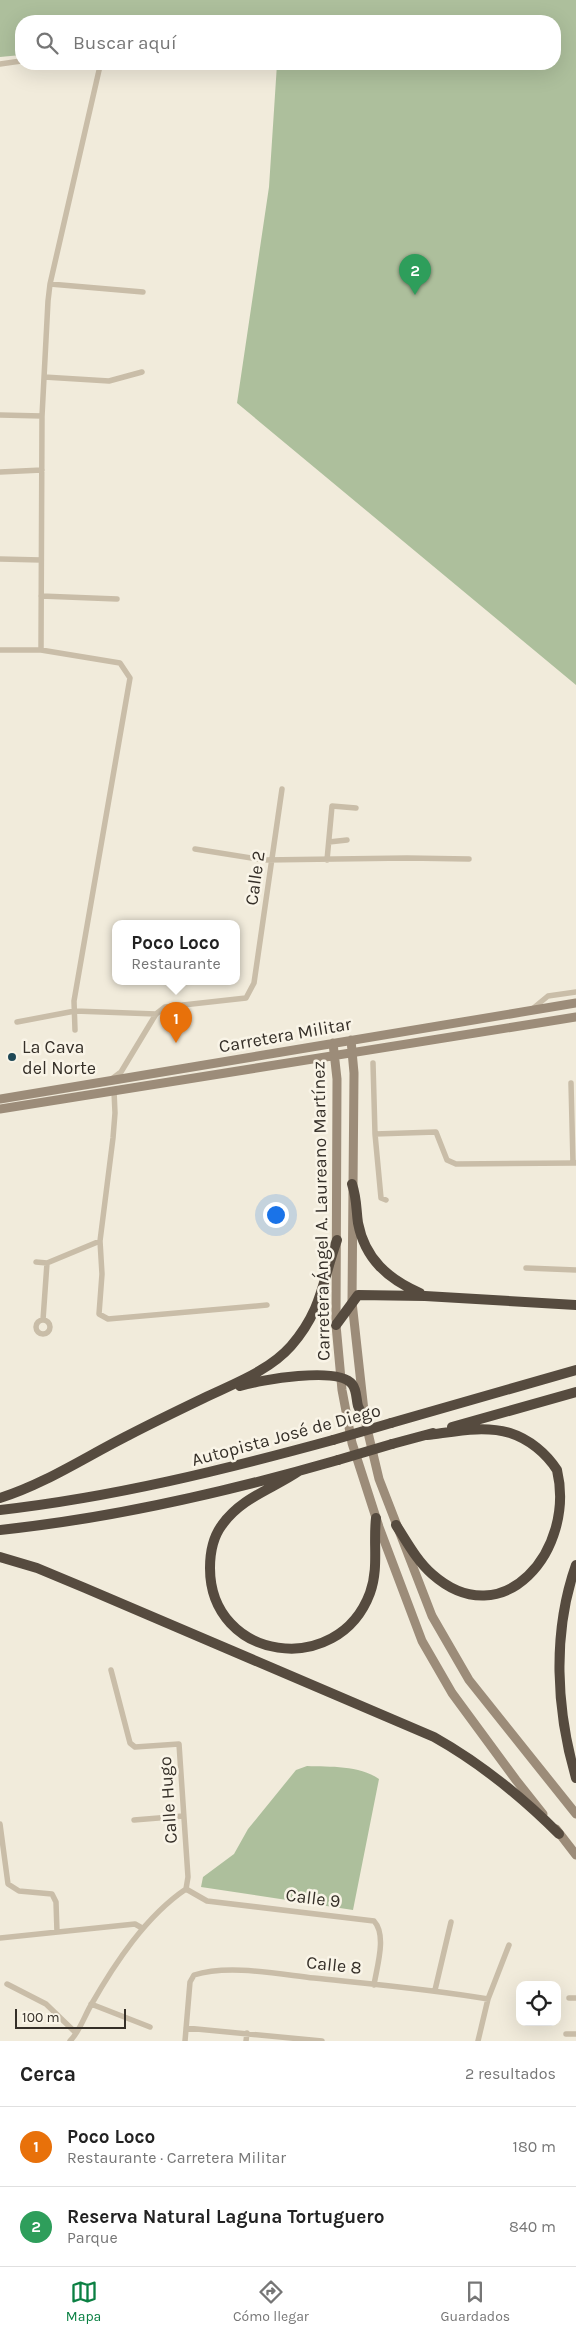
<!DOCTYPE html>
<html lang="es">
<head>
<meta charset="utf-8">
<style>
  :root { --surface:#fff; --page:#f6f6f6; --text:#222; --muted:#767676; --line:#e0e0e0; --accent:#0b8043 }
  body { margin:0; font-family:Karla,sans-serif; background:var(--page); color:var(--text) }
  .controls { position:absolute; right:15px; bottom:15px; display:grid; overflow:hidden; border-radius:10px; box-shadow:0 5px 20px #0002 }
  .controls button { width:45px; height:45px; display:grid; place-items:center; padding:0; border:0; border-bottom:1px solid var(--line); background:var(--surface); color:var(--text); font:25px sans-serif }
  .scale { position:absolute; left:15px; bottom:12px; width:111px; box-sizing:border-box; padding-left:5px; border:2px solid #352f28; border-top:0; font-size:14px; line-height:18px; white-space:nowrap; color:#352f28; -webkit-text-stroke:4px #f9f4e7; paint-order:stroke }
  .you { position:absolute; left:275px; top:1214px; width:18px; height:18px; margin:-12px; border:4px solid #fff; border-radius:50%; background:#1a73e8; box-shadow:0 0 0 8px #1a73e833 }
  .badge { display:grid; place-items:center; width:32px; height:32px; border-radius:50%; background:var(--accent); color:#fff; font-size:16px; font-weight:700 }
  .pin { position:absolute; translate:-50% -41px; filter:drop-shadow(0 1px 2px #0008) }
  .pin::after { content:''; position:absolute; top:26px; width:18px; height:15px; background:inherit; clip-path:polygon(0 0,100% 0,50% 100%) }
  .popup { position:absolute; left:112px; top:920px; width:128px; height:65px; box-sizing:border-box; display:grid; place-content:center; border-radius:10px; background:var(--surface); filter:drop-shadow(0 1px 4px #0005); font-size:16px; white-space:nowrap; color:var(--muted) }
  .popup b { font-size:19px; color:var(--text) }
  .popup::after { content:''; position:absolute; left:50%; top:100%; margin-left:-10px; border:10px solid transparent; border-top-color:var(--surface) }
  .list { margin:0; padding:0; list-style:none }
  h2 { display:flex; justify-content:space-between; align-items:center; height:65px; margin:0; padding:0 20px; font-size:21px }
  h2 small { font-size:16px; font-weight:400; color:var(--muted) }
  .list li { display:grid; grid-template-columns:32px 1fr auto; gap:15px; align-items:center; box-sizing:border-box; height:80px; padding:0 20px; border-top:1px solid var(--line) }
  .list b { display:block; font-size:19px; white-space:nowrap }
  .list p { margin:0; font-size:16px; white-space:nowrap; color:var(--muted) }
  .list em { font-size:16px; font-style:normal; color:var(--muted) }
  .icon { flex:none; width:28px; height:28px; fill:none; stroke:currentColor; stroke-width:2; stroke-linecap:round; stroke-linejoin:round }
  .map { position:relative; flex:none; width:576px; height:2041px; overflow:hidden }
  .search { position:absolute; background:var(--surface); box-shadow:0 5px 20px #0002; left:15px; right:15px; top:15px; height:55px; display:flex; align-items:center; gap:12px; box-sizing:border-box; padding:0 18px; border-radius:20px; color:var(--muted); font-size:19px }
  .sheet { height:225px; background:var(--surface) }
  nav { display:flex; justify-content:space-around; align-items:center; box-sizing:border-box; height:70px; border-top:1px solid var(--line); background:var(--surface); font-size:14px; color:var(--muted) }
  nav a { display:grid; justify-items:center; gap:2px }
  nav .on { color:var(--accent) }
  .map>svg:first-child { display:block }
  .green { fill:#adbf9c }
  .lines { fill:none; stroke-linecap:round; stroke-linejoin:round }
  .minor { stroke:#c9bda8; stroke-width:5.5 }
  .secondary { stroke:#9c8c79; stroke-width:9 }
  .motorway { stroke:#564b3f; stroke-width:10 }
  .motorway-bridge { stroke:#564b3f; stroke-width:10 }
  .poi-dot { fill:#1f4856; stroke:#f9f4e7; stroke-width:2 }
  .labels { text-anchor:middle; dominant-baseline:central; stroke-width:5; stroke-linejoin:round; paint-order:stroke }
  .street-label { font-size:18px; fill:#352f28; stroke:#f9f4e7 }
  .poi-label { font-size:18px; fill:#352f28; stroke:#f9f4e7; text-anchor:start }
</style>
</head>
<body>
<div class="map">
<svg width="576" height="2041" viewBox="0 0 576 2041">
  <rect width="100%" height="100%" fill="#f1ebdb"/>
  <!-- green -->
  <path class="green" d="M0,0H576V685L237,403L269,187L277,64H555V21H21V55L0,57Z
    M307,1766C330,1767 359,1765 379,1779L353,1910L201,1887L203,1877L234,1854L248,1829L296,1770Z"/>
  <g class="lines">
    <!-- minor -->
    <path class="minor" d="M0,64L21,61
      M50,284L143,292
      M44,377L109,381L142,372
      M0,415L42,416
      M0,472L42,470
      M0,559L41,560
      M41,596L117,599
      M0,650H41L120,663L130,678L74,1001L75,1030
      M41,650L42,416L48,301L50,284L100,66L98,64
      M329,842L347,840
      M195,849L264,860L407,858L469,859
      M327,860L332,806L356,808
      M531,1010L548,996L576,992
      M17,1022L75,1011L156,1014L165,1007L246,998L254,983L282,789
      M373,1063L375,1134L381,1198L386,1200
      M113,1078L121,1072L156,1014
      M571,1083L573,1163
      M114,1091L115,1113L113,1138L100,1241L102,1274L99,1314L108,1319L267,1305
      M375,1134L436,1132L447,1160L456,1164L576,1163
      M36,1262L47,1263L100,1241
      M526,1268L576,1270
      M36 1327a7 7 0 1 1 14 0a7 7 0 1 1-14 0Z
      M43,1320L47,1263
      M111,1670L130,1743L135,1747L179,1744L188,1877L186,1889
      M134,1820L183,1816
      M0,1824L8,1884L19,1891L52,1894L56,1902L57,1932
      M186,1889L207,1901L374,1921C387,1935 377,1966 374,1985
      M0,1938L135,1924L142,1928
      M7,1984L46,2004L76,2033
      M435,1990L451,1922
      M569,1998H576
      M91,2004L150,2027
      M186,2028L322,2041
      M566,2034H576
      M70,2041C80,2031 84,2017 91,2005C115,1963 146,1916 186,1889
      M185,2041L190,1982L194,1975C228,1964 278,1974 314,1978C372,1984 430,1989 488,1999
      M246,2041L247,2033
      M478,2041L488,1999L509,1945"/>
    <!-- secondary -->
    <path class="secondary" d="M351,1040L354,1073L352,1302L365,1420L379,1479L432,1616L469,1680L576,1814
      M333,1043L337,1079L336,1325L342,1390L352,1443L379,1527L422,1641L452,1693L516,1780L543,1814
      M0,1099L576,1003
      M0,1109L576,1017
      M556,1829L576,1855"/>
    <!-- motorway -->
    <path class="motorway" d="M352,1184C357,1199 356,1209 358,1223C365,1259 388,1279 420,1293
      M336,1325L358,1295L425,1296L576,1305
      M240,1386C260,1380 338,1366 352,1384C357,1390 356,1399 358,1406C360,1411 363,1415 365,1420
      M391,1423L576,1370
      M452,1427L576,1392
      M392,1444L433,1433
      M299,1471C273,1489 242,1497 222,1525C213,1537 210,1552 210,1568C210,1661 338,1679 370,1593C379,1568 373,1544 376,1518
      M0,1498C45,1484 87,1456 129,1435C154,1422 179,1410 204,1398C233,1384 269,1371 291,1346C323,1309 322,1281 337,1240
      M0,1510C114,1497 223,1470 333,1440
      M396,1525C407,1542 417,1561 432,1574C503,1637 576,1550 557,1470C546,1453 529,1439 510,1433C483,1425 453,1432 427,1435
      M0,1530C115,1518 227,1492 338,1460
      M0,1557L37,1568L85,1588L434,1737C482,1764 521,1796 559,1834
      M576,1565C552,1633 556,1710 576,1778"/>
    <!-- motorway-bridge -->
    <path class="motorway-bridge" d="M333,1440L391,1423
      M338,1460L392,1444"/>
  </g>
  <!-- markers -->
  <circle class="poi-dot" cx="12" cy="1057" r="5"/>
  <g class="labels">
    <!-- street labels -->
    <g class="street-label">
      <text transform="translate(255 878) rotate(-82)">Calle 2</text>
      <text transform="translate(285 1035) rotate(-10)">Carretera Militar</text>
      <text transform="translate(321 1211) rotate(-91)">Carretera Ángel A. Laureano Martínez</text>
      <text transform="translate(286 1435) rotate(-15)">Autopista José de Diego</text>
      <text transform="translate(168 1800) rotate(-94)">Calle Hugo</text>
      <text transform="translate(313 1898) rotate(7)">Calle 9</text>
      <text transform="translate(334 1965) rotate(6)">Calle 8</text>
    </g>
    <!-- poi labels -->
    <g class="poi-label">
      <text x="22" y="1047">La Cava<tspan x="22" dy="21">del Norte</tspan></text>
    </g>
  </g>
</svg>
<div class="controls">
<button><svg class="icon" aria-label="locate" viewBox="0 0 24 24"><circle cx="12" cy="12" r="6"/><path d="M12 2v4M12 18v4M2 12h4M18 12h4"/></svg></button>
</div>
<div class="scale">100 m</div>
<div class="you"></div>
<div class="pin badge" style="left:176px;top:1043px;background:#e8710a">1</div>
<div class="popup"><b>Poco Loco</b>Restaurante</div>
<div class="pin badge" style="left:415px;top:295px;background:#2e9e5b">2</div>
<div class="search"><svg class="icon" aria-label="search" viewBox="0 0 24 24"><circle cx="10" cy="10" r="6"/><path d="M15 15l6 6"/></svg>Buscar aquí</div>
</div>
<section class="sheet">
<h2>Cerca<small>2 resultados</small></h2>
<ul class="list">
<li><span class="badge" style="background:#e8710a">1</span><div><b>Poco Loco</b><p>Restaurante · Carretera Militar</p></div><em>180 m</em></li>
<li><span class="badge" style="background:#2e9e5b">2</span><div><b>Reserva Natural Laguna Tortuguero</b><p>Parque</p></div><em>840 m</em></li>
</ul>
</section>
<nav>
<a class="on"><svg class="icon" aria-label="map" viewBox="0 0 24 24"><path d="M3 6l6-2 6 2 6-2v14l-6 2-6-2-6 2zM9 4v14M15 6v14"/></svg>Mapa</a>
<a><svg class="icon" aria-label="directions" viewBox="0 0 24 24"><path d="M12 3l9 9-9 9-9-9zM9 14v-3h6M13 9l2 2-2 2"/></svg>Cómo llegar</a>
<a><svg class="icon" aria-label="saved" viewBox="0 0 24 24"><path d="M7 4h10v16l-5-4-5 4z"/></svg>Guardados</a>
</nav>
</body>
</html>
